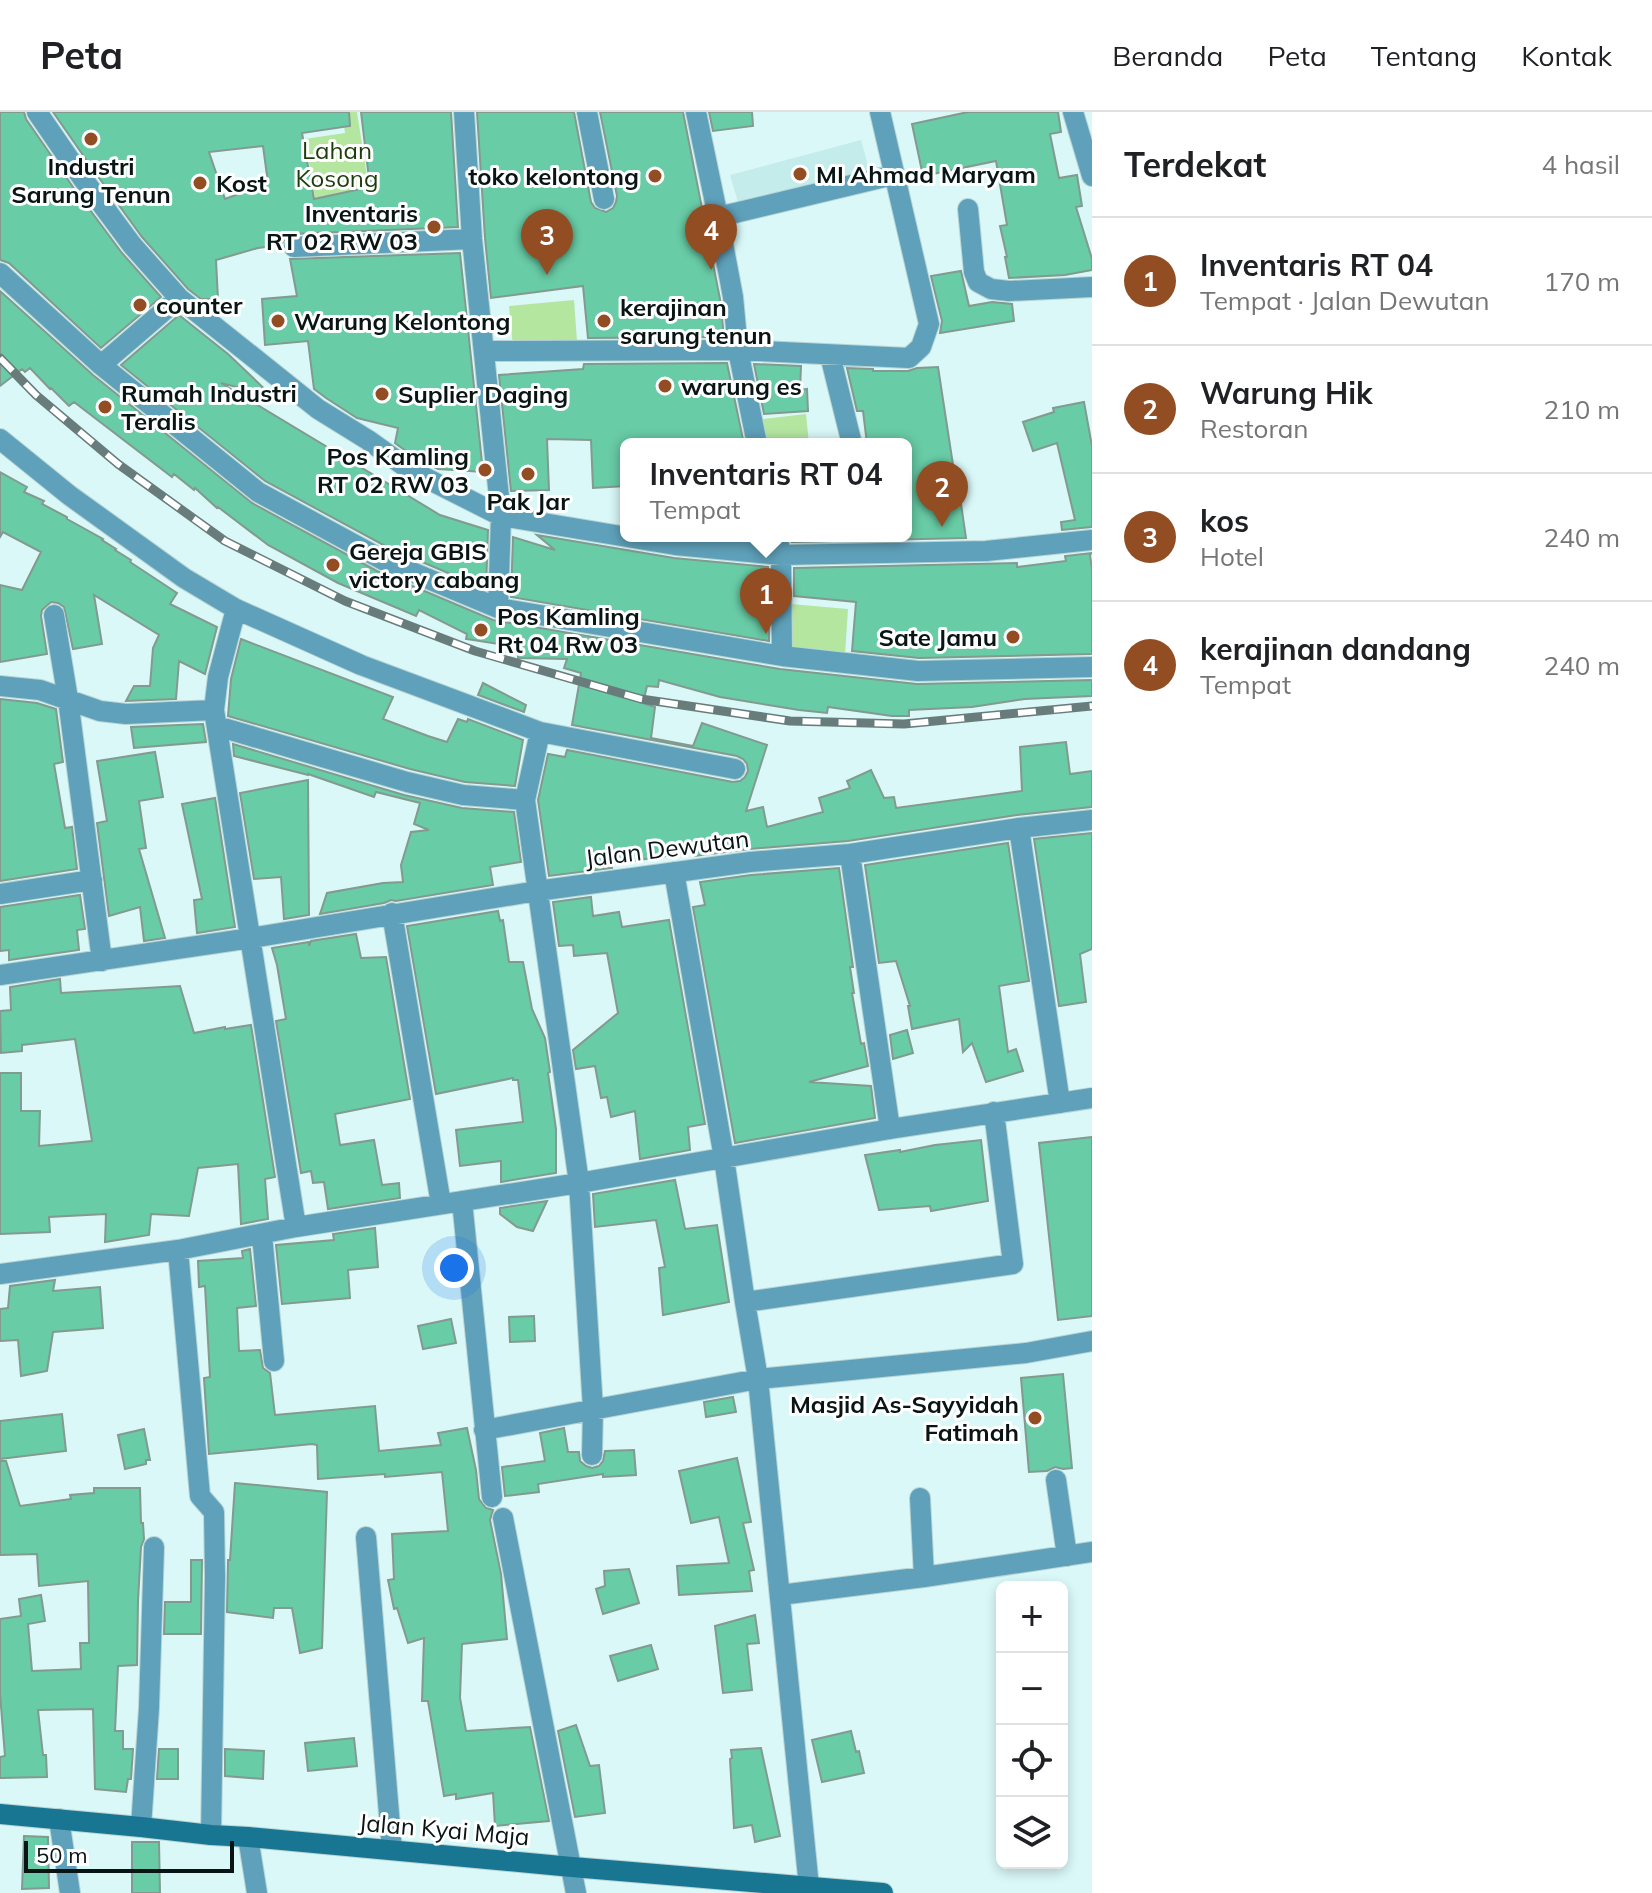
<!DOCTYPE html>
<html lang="id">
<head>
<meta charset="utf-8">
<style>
  :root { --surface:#fff; --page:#f6f6f6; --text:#202124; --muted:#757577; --line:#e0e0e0; --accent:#924d23 }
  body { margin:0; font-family:Mulish,sans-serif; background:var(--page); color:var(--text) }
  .controls { position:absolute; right:24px; bottom:24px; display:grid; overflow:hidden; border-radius:12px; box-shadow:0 4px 12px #0003 }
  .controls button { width:72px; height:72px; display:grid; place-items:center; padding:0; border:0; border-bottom:2px solid var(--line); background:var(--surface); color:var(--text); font:40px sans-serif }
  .scale { position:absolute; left:24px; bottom:20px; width:210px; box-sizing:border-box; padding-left:8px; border:4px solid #091414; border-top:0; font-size:22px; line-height:28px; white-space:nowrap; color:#091414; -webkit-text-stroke:6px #fff; paint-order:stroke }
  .you { position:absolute; left:454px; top:1156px; width:28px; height:28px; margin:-20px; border:6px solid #fff; border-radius:50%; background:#1a73e8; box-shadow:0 0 0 12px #1a73e833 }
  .badge { display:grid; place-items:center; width:52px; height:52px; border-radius:50%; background:var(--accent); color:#fff; font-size:26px; font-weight:700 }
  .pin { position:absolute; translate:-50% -66px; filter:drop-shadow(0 2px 4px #0008) }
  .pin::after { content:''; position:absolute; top:42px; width:28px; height:24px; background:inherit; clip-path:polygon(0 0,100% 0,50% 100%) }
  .popup { position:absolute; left:620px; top:326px; width:292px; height:104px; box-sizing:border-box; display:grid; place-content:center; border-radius:12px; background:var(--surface); filter:drop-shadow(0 2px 6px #0005); font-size:26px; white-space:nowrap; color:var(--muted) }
  .popup b { font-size:30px; color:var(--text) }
  .popup::after { content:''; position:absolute; left:50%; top:100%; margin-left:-16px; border:16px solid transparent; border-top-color:var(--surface) }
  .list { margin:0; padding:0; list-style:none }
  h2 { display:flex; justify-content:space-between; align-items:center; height:104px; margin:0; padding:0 32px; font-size:34px }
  h2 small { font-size:26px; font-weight:400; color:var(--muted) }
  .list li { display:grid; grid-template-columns:52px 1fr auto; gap:24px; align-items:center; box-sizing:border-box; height:128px; padding:0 32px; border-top:2px solid var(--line) }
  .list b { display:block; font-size:30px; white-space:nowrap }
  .list p { margin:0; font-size:26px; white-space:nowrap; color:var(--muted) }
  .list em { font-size:26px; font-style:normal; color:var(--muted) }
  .icon { flex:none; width:44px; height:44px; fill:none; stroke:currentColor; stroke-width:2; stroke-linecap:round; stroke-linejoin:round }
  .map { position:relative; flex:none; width:1092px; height:1781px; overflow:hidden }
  header { display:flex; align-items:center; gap:48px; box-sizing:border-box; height:112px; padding:0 40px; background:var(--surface); border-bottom:2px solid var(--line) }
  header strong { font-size:38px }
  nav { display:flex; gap:44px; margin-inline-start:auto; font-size:28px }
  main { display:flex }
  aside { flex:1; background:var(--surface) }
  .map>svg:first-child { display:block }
  .built { fill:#c4eceb }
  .green { fill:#b4e6a0 }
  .building { fill:#68cca6; stroke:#829a8f; stroke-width:2; fill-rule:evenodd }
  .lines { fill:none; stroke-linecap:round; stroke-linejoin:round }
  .minor-casing { stroke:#b9d4d4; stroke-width:22 }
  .secondary-casing { stroke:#b9d4d4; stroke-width:22 }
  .minor { stroke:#5fa1ba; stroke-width:20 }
  .secondary { stroke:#197693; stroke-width:20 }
  .rail-casing { stroke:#697c7c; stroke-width:9 }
  .rail { stroke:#fff; stroke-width:6; stroke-dasharray:18; stroke-linecap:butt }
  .poi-dot { fill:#924d23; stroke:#fff; stroke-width:3 }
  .labels { text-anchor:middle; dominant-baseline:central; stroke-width:6; stroke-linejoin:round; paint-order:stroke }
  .park-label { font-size:24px; fill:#1c3c0b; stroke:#fff }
  .poi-label { font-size:24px; font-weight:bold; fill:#091414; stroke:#fff; text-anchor:start }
  .street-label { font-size:24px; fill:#091414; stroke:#fff }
</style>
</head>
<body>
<header>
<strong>Peta</strong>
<nav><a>Beranda</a><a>Peta</a><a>Tentang</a><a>Kontak</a></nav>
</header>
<main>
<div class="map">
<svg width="1092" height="1781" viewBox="0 0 1092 1781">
  <rect width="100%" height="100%" fill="#daf8f8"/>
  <!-- built -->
  <path class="built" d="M861,28L870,61L740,97L730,63Z"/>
  <!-- green -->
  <path class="green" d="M342,0H357L369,77L315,86L305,27L345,21Z
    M574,188L577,229L513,235L509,194Z
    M806,302L809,332H766L763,307Z
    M791,492L848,497L845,543L787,539Z"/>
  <!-- building -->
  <path class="building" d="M0,0H24L26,7L73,75L122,141L161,185L101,236L9,151L0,148Z
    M53,0H349L350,14L302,21L314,87L370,75L361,0H451L458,115L293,122L286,125L281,133L258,136L216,148L218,187H201L188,177L142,125L94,59ZM263,34L268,71L225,87L209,40Z
    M477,0H574L591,90L595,96L606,100L613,96L616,90L617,84L600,0H683L720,187L724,225L588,226L583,174L491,186L485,126Z
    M709,0H752L753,14L713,19Z
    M968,0H1058L1061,20L1050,22L1059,66L1077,63L1082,94L1076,95L1092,147V158L1065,163L1009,166L1005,145H1007L1000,114L1007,113L996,49L923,64L912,12Z
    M460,141L483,360L438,357L417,347L395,331L398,316L357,306L326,286L314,277L308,229L265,233L262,187L297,184L290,147Z
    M961,159L969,194L992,190L1012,192L1014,209L940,221L942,209L931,164Z
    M0,179L93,263L252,391L377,459L493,508L780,557L917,572L1092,568V584L1025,587L972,595L909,598V604H892L828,595L827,601L799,598L720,585L659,568L658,575L647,574L643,591L655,595L651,626L693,634L702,611L767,633L746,699L763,695L767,715L823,700L819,686L850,676L847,669L871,658L884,686L894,685L896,696L1022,679L1020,635L1066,630L1070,662L1092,659V695L1017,703L848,729L749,737L695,744L694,740L611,752L612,756L549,764L538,688L548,642L565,645L567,638L733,670L740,669L745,665L748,659L747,652L743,647L737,644L572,613L581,561L564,556L567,547L518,546V535L466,527L467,522L419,498L416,504L338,471L268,433L218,395L217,396L195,376L194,378L174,362L172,365L74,290L69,294L51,276L50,277L30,256L25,260L22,257L0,274Z
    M179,203L228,242L272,284L221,271L440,403L488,418L486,477L389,436L265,369L121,253Z
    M727,251L744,332H626V374L593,376L591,328L547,327L549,378L511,379L499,263L583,257L584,252Z
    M754,252L801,254L800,278L807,277L808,299L764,302Z
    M938,255L959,392H961L966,426L792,430L790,424H906V332H867L863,299H857L847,256L873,257V259H908L917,256Z
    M1084,290L1092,334V415L1062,418L1061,410L1075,408L1057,331L1033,339L1023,310L1054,300L1053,296Z
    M0,360L27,375L24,380L44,389L42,392L67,405V407L103,427L102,428L116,437L115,438L131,448L130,450L177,481L170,492L217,515L205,562L179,549L176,587L126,589L134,574H150L153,536L159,523L94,483L102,532L73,537L64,495L58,491L51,490L42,498L41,504L47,542L0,550V473L22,478L41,440L3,420L0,425Z
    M537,423L674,446L768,455L769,529L511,485L513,425L555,438Z
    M1092,441L1090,443L1092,457V542L919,546L852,539L856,490L794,484V456L1017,451V455L1066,449L1065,444Z
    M241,527L393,585L383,607L428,624L447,630L458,607L467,610L468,607L523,628L515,674L465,670L410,657L228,604L231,567Z
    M483,571L526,593L524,600L478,583Z
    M0,587L37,591L56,597L63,650L54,652L65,716L72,715L77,757L0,769Z
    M203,612L206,630L134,636L131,615Z
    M233,632L404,683L462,696L514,700L521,750L490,755L493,773L396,789L391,788L384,791L320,802L327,781L383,771L403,770L401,753L411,720L429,718L414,712L420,691L376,680L374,685L308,662V663L234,644Z
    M155,640L163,685L139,689L146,736L139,737L165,826L144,829L140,795L109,804L97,711L107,709L97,649Z
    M308,668L309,803L284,807L281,765L254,767L240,681Z
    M215,686L235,815L197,821L194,788L202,787L182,692Z
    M1092,721V837L1080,842L1086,890L1059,894L1034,727Z
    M1008,731L1029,869L999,874L1008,940L1016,937L1023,959L986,970L972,931L963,940L959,907L912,917L908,894H910L896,849L879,851L865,753Z
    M839,756L853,855H850L854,881H852L861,932L864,931L868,954L809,970L871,974L875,1006L735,1031L693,795L705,793L700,770L751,763Z
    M80,783L85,817L77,818L79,838L9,848V838L0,839V795Z
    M591,785L593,804L619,800L622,815L669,808L705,1012L688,1015L690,1038L640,1047L635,999L611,1005L607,985L601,986L595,954L576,957L573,938L618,901L607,841L574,844L573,833L559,834L553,790Z
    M498,799L500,809L503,808L509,850H523L532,897L545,926L550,960L548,961L556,1017V1061L501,1070V1049L460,1054L456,1018L523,1010L518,968H513V966L436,982L407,814Z
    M356,822L361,846L386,845L410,987L335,1002L340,1033L374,1028L382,1073L399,1071L400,1086L328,1097L324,1070L313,1071L311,1059L301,1061L276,909L286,907L277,853L272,836L309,830V834L311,829Z
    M60,867L61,881L180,874L194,921L225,915V917L251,913L275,1065L265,1067L268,1107L241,1112L238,1052L198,1056L189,1104L151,1102L149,1123L105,1130L106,1102L49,1105L50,1120L0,1122V961H21V999H40L39,1034L92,1029L75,927L22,933V939L1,941L0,899L11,898L10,875Z
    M907,918L913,941L893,947L890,923Z
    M1092,1025V1204L1058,1208L1039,1031Z
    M981,1028L988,1089L931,1099L930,1094L879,1098L865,1043L900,1038V1040L935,1033Z
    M675,1068L685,1117L717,1113L729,1190L663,1203L659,1156L665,1155L656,1108L595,1115L593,1082Z
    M547,1089L533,1119L517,1115L500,1102V1096Z
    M375,1116L378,1155L348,1158L350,1186L282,1192L276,1133L334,1128L333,1122Z
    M250,1137L256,1194L237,1196L239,1239L260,1238L263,1256L270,1261L275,1303L375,1294L379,1339L441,1333L438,1321L467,1316L476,1358L479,1387L486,1396L493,1398L490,1408L501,1462L507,1527L462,1532L460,1586L466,1619L530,1615L549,1709L495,1714L493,1681L456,1687V1682L444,1684L428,1589H422L424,1526L408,1531L397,1496L394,1497L388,1468L394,1467L392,1422L448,1419L442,1360L385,1365V1362L318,1367L317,1333L312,1332L209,1342L204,1266L210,1265L205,1174L199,1175L198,1149L243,1146L242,1139Z
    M55,1168L53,1179L100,1175L103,1216L53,1220L47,1259L21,1264L18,1228L0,1229V1197L8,1196L10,1174Z
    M534,1204L535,1229L510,1230L509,1205Z
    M451,1207L456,1231L423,1237L418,1214Z
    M1063,1262L1072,1356L1063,1357L1055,1355L1047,1359L1029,1360L1021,1266Z
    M733,1285L736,1300L706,1305L704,1290Z
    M62,1302L66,1339L0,1347V1309Z
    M564,1316L568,1340H579L580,1349L586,1354L592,1356L599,1354L603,1349L605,1339L634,1338L636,1363L603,1365V1362L538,1372L539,1380L505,1384L502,1355L545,1349L540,1321Z
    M144,1317L150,1348H146V1352L125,1357L118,1323Z
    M737,1346L751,1410L743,1411L754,1458L749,1459L752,1479L679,1483L677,1454L729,1451L719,1405L691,1411L679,1359Z
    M0,1349H6L20,1394L71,1387L70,1383L94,1381V1376H140L141,1411H143L144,1427L141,1435L138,1489L137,1553L118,1554L115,1619H123V1637H133L131,1667H128L126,1680L95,1677L93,1597L38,1598L43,1643H46L47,1665L0,1666V1645L5,1644L0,1582V1507L21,1504L19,1487L41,1483L45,1509L28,1512L32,1559L81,1557L80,1531H89L88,1469L39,1474L37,1442L0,1443Z
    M235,1371L327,1380L322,1536L300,1541L292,1496H274L273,1506L227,1500L228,1448H230Z
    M191,1448H202L201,1522H164L165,1490H191Z
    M629,1457L639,1491L603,1502L596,1477L605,1474L604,1459Z
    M755,1503L759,1531L747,1532L752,1578L723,1581L715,1514Z
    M651,1533L658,1557L618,1569L610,1544Z
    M576,1613L590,1654L599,1653L605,1701L575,1705L558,1619Z
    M851,1619L856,1640L859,1639L864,1661L822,1670L812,1628Z
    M354,1626L357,1654L308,1659L305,1631Z
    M761,1636L780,1724L755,1730L752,1713L734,1716L730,1647L732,1646L731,1638Z
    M159,1637H178V1667H157Z
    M225,1637L264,1639L263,1667L225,1664Z
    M24,1724L48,1725L49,1776L22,1777Z
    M132,1730H159L160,1781H132Z"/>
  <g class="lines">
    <defs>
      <path id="minor" d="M37,0L83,67L132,133L179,186L318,297L368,328L410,358L501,404L675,433L781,443L986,439L1092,428
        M464,0L472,127L501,404L498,496
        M587,0L604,87
        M696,0L718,105L733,185L738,238L757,332
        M1073,0L1092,64
        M968,97L974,160L978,170L991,177L1009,179L1092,175
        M718,105L893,63
        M294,135L472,127
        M0,161L101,253L258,380L383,448L498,496L782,544L918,559L1092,555
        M484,239L738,238L909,246L921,235L929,212L880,0
        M830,243L852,332
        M101,253L179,186
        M0,327L69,383L184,466L236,497L361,553L540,620L735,657
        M777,424L781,443L782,544
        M236,497L218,565L214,598L296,1115
        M54,503L68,587L102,849
        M0,574L40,578L100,599L126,602L214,598
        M217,614L407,670L463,683L525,688
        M540,620L525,688L579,1071L593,1297L592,1343
        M1019,716L1060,991
        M850,742L890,1017
        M674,760L724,1046L745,1190L758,1267L809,1775
        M0,782L92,768
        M392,801L441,1092
        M0,863L251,826L537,779L750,750L850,742L1019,716L1092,708
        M462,1089L492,1385
        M262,1123L274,1249
        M178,1138L200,1384L214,1400L215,1465L211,1723
        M0,1162L178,1138L296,1115L579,1071L890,1017L1092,986
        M745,1190L1013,1152L994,1000
        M484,1318L758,1267L1026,1241L1092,1229
        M1056,1368L1067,1444
        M920,1386L924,1465
        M503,1406L576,1781
        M366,1425L392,1738
        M780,1483L924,1465L1092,1440
        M59,1707L70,1781
        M141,1715L149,1596L154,1435
        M248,1725L257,1781"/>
      <path id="secondary" d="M0,1702L141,1715L211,1723L248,1725L572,1755L883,1781"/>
    </defs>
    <!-- minor casing -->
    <use href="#minor" class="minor-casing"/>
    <!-- secondary casing -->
    <use href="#secondary" class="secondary-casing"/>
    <!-- minor -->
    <use href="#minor" class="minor"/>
    <!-- secondary -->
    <use href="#secondary" class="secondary"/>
    <defs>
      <path id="rail" d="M0,246L36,283L118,352L225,429L345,489L475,539L641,587L790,609L904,612L1092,594"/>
    </defs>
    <!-- rail casing -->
    <use href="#rail" class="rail-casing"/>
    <!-- rail -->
    <use href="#rail" class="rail"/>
  </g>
  <!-- markers -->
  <g class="poi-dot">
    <circle cx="91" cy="27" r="8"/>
    <circle cx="800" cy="62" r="8"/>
    <circle cx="655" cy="64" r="8"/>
    <circle cx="200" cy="71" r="8"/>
    <circle cx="434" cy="115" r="8"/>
    <circle cx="140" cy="193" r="8"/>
    <circle cx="278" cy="209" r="8"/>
    <circle cx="604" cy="209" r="8"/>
    <circle cx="665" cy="274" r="8"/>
    <circle cx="382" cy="282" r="8"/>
    <circle cx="105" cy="295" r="8"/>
    <circle cx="485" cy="358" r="8"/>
    <circle cx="528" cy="362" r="8"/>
    <circle cx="333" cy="453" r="8"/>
    <circle cx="481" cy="518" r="8"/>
    <circle cx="1013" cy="525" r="8"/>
    <circle cx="1035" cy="1306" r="8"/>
  </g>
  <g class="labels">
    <!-- park labels -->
    <g class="park-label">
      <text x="337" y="38">Lahan<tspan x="337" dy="28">Kosong</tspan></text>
    </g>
    <!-- poi labels -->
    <g class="poi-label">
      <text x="91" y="54" text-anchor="middle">Industri<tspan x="91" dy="28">Sarung Tenun</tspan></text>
      <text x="816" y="62">MI Ahmad Maryam</text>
      <text x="639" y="64" text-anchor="end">toko kelontong</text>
      <text x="216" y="71">Kost</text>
      <text x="418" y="101" text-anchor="end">Inventaris<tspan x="418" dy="28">RT 02 RW 03</tspan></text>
      <text x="156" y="193">counter</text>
      <text x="620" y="195">kerajinan<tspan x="620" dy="28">sarung tenun</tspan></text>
      <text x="294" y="209">Warung Kelontong</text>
      <text x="681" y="274">warung es</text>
      <text x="121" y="281">Rumah Industri<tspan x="121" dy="28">Teralis</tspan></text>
      <text x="398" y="282">Suplier Daging</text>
      <text x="469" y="344" text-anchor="end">Pos Kamling<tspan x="469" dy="28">RT 02 RW 03</tspan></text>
      <text x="528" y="389" text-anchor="middle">Pak Jar</text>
      <text x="349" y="439">Gereja GBIS<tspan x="349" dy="28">victory cabang</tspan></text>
      <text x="497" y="504">Pos Kamling<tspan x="497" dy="28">Rt 04 Rw 03</tspan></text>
      <text x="997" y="525" text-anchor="end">Sate Jamu</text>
      <text x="1019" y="1292" text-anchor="end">Masjid As-Sayyidah<tspan x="1019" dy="28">Fatimah</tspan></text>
    </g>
    <!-- street labels -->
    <g class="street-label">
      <text transform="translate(667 736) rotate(-7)">Jalan Dewutan</text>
      <text transform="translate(444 1717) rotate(5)">Jalan Kyai Maja</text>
    </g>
  </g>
</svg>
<div class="controls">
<button>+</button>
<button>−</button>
<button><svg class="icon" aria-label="locate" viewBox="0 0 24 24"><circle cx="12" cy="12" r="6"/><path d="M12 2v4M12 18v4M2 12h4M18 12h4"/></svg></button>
<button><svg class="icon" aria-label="layers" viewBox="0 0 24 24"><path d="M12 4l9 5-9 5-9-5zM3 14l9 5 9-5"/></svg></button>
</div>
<div class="scale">50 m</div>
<div class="you"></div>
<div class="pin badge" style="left:766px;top:522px">1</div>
<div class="popup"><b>Inventaris RT 04</b>Tempat</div>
<div class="pin badge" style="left:942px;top:415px">2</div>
<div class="pin badge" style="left:547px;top:163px">3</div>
<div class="pin badge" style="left:711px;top:158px">4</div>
</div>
<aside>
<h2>Terdekat<small>4 hasil</small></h2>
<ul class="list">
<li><span class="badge">1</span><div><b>Inventaris RT 04</b><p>Tempat · Jalan Dewutan</p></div><em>170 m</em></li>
<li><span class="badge">2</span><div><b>Warung Hik</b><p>Restoran</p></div><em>210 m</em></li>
<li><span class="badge">3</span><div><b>kos</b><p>Hotel</p></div><em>240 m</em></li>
<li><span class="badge">4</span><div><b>kerajinan dandang</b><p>Tempat</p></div><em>240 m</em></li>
</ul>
</aside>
</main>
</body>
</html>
